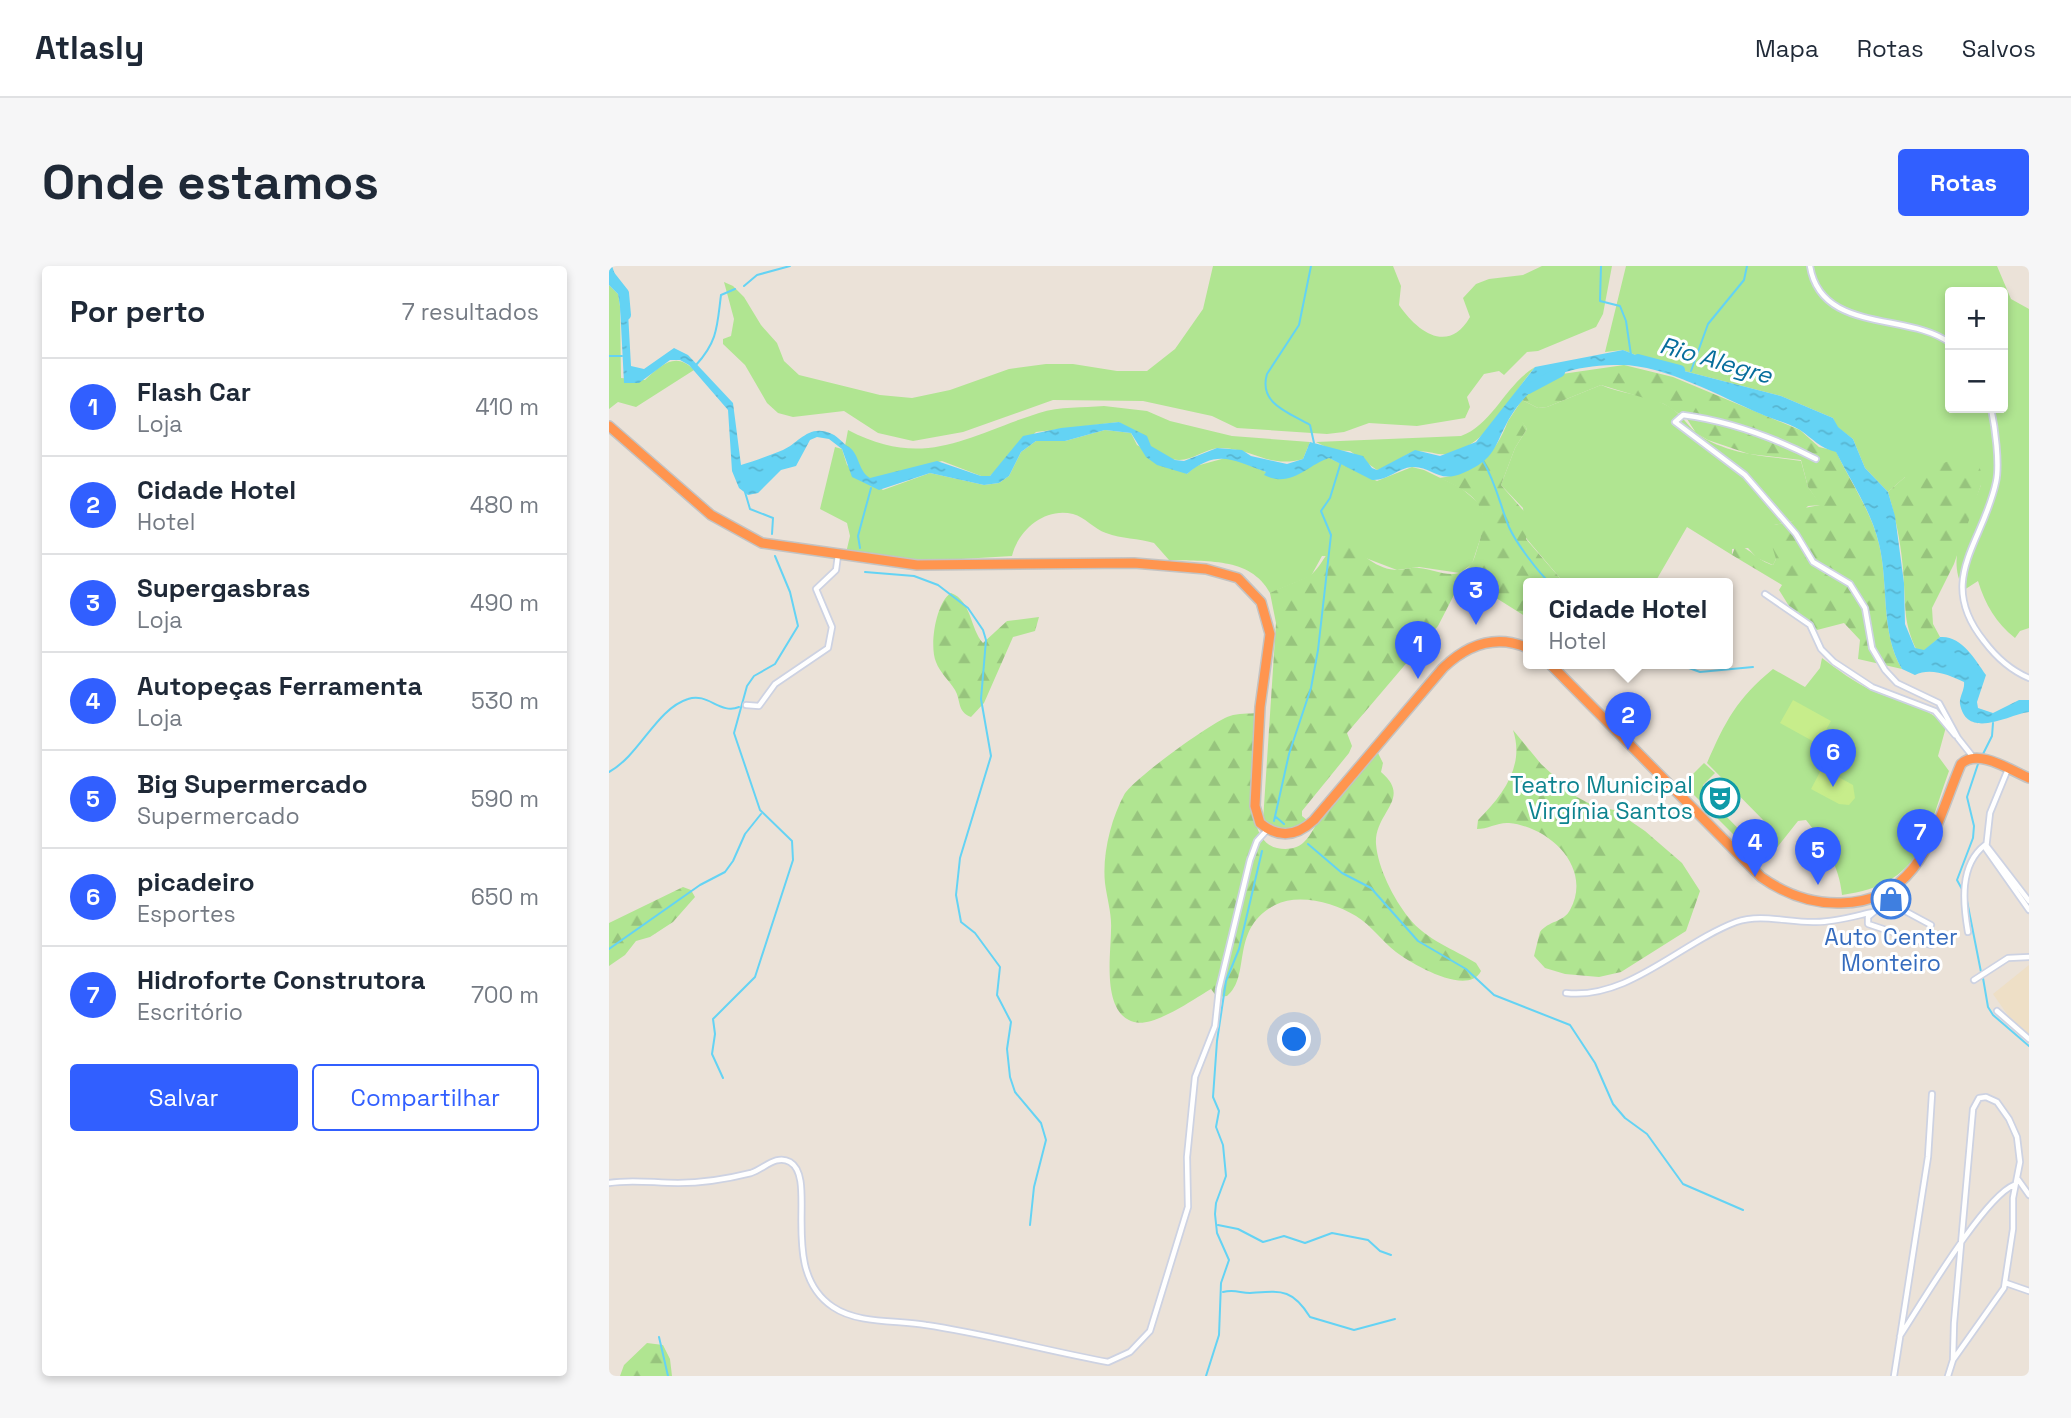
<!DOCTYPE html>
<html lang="pt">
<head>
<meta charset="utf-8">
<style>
  :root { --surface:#fff; --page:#f6f6f7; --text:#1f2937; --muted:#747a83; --line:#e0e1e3; --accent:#315fff }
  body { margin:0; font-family:"Space Grotesk",sans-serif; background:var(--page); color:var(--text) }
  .controls { position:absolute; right:21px; top:21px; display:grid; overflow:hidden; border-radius:7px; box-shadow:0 4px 10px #0003 }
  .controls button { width:63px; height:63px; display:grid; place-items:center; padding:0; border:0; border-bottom:2px solid var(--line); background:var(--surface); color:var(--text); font:35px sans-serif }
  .you { position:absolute; left:686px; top:774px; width:24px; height:24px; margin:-18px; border:5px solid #fff; border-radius:50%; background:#1a73e8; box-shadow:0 0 0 10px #1a73e833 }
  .badge { display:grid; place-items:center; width:46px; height:46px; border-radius:50%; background:var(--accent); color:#fff; font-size:23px; font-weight:700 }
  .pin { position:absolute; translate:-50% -58px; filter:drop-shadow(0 2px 4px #0008) }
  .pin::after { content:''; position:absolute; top:37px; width:24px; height:21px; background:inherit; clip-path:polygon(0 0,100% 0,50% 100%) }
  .popup { position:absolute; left:914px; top:312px; width:210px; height:91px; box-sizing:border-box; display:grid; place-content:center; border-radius:7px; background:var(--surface); filter:drop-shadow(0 2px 5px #0005); font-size:23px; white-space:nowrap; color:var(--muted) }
  .popup b { font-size:26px; color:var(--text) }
  .popup::after { content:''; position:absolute; left:50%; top:100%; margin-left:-14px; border:14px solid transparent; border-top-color:var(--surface) }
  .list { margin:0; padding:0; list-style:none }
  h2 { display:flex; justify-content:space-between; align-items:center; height:91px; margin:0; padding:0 28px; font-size:30px }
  h2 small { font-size:23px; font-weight:400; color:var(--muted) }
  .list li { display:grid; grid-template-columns:46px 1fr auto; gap:21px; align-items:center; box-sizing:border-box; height:98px; padding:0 28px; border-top:2px solid var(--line) }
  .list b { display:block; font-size:26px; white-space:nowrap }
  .list p { margin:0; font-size:23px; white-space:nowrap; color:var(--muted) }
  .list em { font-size:23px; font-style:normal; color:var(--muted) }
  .actions { display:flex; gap:14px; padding:21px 28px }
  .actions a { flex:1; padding:16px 0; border:2px solid var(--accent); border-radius:7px; text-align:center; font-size:24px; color:var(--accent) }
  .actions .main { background:var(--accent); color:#fff }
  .map { position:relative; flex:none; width:1420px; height:1110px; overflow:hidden; border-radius:7px }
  header { display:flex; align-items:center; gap:42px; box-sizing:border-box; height:98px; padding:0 35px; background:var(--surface); border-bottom:2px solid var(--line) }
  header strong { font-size:33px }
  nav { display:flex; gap:38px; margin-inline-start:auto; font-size:24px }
  .intro { display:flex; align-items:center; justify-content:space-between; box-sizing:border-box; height:168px; padding:0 42px }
  h1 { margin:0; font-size:49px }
  .button { padding:18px 32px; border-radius:7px; background:var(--accent); color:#fff; font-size:24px; font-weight:700 }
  main { display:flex; gap:42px; padding:0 42px }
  aside { flex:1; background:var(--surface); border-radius:7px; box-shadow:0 4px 10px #0003 }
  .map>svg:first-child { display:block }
  .education { fill:#eedfc6 }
  .grass { fill:#b0e591; fill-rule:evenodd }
  .forest { fill:url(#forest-firs) }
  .pitch { fill:#c7ed8b }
  .water { fill:url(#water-ripples) }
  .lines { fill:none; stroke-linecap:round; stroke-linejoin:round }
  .stream { stroke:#64d3f4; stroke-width:2 }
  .river { stroke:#64d3f4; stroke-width:10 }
  .street-casing { stroke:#cdd2e2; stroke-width:8 }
  .highway-casing { stroke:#c3c3c3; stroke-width:12 }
  .street { stroke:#fff; stroke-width:4.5 }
  .highway { stroke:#ff954f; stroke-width:9 }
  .labels { text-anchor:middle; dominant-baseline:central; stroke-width:6; stroke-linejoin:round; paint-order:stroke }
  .culture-label { font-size:23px; fill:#0d838f; stroke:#fff; text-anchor:end }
  .shop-label { font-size:23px; fill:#366cbe; stroke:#fff }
  .water-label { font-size:24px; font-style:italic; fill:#076e9c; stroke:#fff }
</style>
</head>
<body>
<header>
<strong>Atlasly</strong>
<nav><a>Mapa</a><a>Rotas</a><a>Salvos</a></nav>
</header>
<div class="intro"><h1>Onde estamos</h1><a class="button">Rotas</a></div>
<main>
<aside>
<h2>Por perto<small>7 resultados</small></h2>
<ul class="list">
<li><span class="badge">1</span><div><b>Flash Car</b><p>Loja</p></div><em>410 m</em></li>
<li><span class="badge">2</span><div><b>Cidade Hotel</b><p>Hotel</p></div><em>480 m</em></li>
<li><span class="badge">3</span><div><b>Supergasbras</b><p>Loja</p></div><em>490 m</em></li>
<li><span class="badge">4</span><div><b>Autopeças Ferramenta</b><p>Loja</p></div><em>530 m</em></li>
<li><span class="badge">5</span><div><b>Big Supermercado</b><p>Supermercado</p></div><em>590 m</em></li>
<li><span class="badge">6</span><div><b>picadeiro</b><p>Esportes</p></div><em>650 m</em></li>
<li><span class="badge">7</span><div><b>Hidroforte Construtora</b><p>Escritório</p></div><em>700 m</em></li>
</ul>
<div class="actions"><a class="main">Salvar</a><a>Compartilhar</a></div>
</aside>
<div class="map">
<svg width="1420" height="1110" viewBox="0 0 1420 1110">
  <defs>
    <pattern id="forest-firs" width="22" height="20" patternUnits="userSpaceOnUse" patternTransform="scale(1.75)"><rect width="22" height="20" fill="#b0e591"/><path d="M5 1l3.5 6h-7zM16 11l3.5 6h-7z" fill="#97c47d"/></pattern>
    <pattern id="water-ripples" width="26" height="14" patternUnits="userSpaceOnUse" patternTransform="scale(1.75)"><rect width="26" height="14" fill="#64d3f4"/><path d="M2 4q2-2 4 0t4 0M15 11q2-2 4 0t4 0" fill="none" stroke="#57b5d1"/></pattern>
  </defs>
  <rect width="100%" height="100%" fill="#ebe2d8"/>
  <!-- education -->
  <path class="education" d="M1420,699V770L1405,758L1384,728Z"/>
  <!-- grass -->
  <path class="grass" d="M604,0H784L792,20L790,39C809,67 840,88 861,51L854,32L867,18L880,13L914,9L933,0H1003L994,48L987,61L929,85L918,86L895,109L890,105L875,108L858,131L861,141L856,152L808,160L760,157L735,166L718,168L628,162L603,150L534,135L444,134L354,166L304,175L269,167L235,145L184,151L169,147L158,137L136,99L114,78V73L122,70L125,53L115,16L124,20L135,31L152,59L168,77L175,95L190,109L271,129L303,132L341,124L400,103L437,98H464L508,105H538L566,83L594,43Z
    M1017,0H1388L1402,33L1420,43V362L1411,365L1406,372C1387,357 1376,338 1369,315L1355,324C1335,291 1360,252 1372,219L1296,211L1279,226L1256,202L1244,173L1228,161L1224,152L1172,130L1052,99L1014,84L996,86ZM1341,26H1394V142H1341Z
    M0,19L9,28L11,40L12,112L36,114C52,99 67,85 85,104L27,141L9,136L0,143Z
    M926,101C901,130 883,174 844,187C829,192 817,181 801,187C791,192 780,200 768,204L741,185L723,184L707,176L852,170C884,158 896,119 926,101Z
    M992,119C1012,128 1033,128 1053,137C1073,146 1076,158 1089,168C1118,189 1158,190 1192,195L1199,221L1212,239L1199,240L1184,255L1165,259L1167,293L1164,299L1148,292L1139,282L1123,283V289L1078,261L1045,318H956L917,272L914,242L892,219L906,182L918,163L913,156L899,155L913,134L929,142L938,141Z
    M495,140L538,145L561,155L623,170L701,176L694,193C659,203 642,181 610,182C594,183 580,198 563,193C544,187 526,168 510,156L427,166L381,210H372L333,195L264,213L257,211L236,180L239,164C316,204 357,170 430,147C451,140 474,142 495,140Z
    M496,164L522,167L528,179L578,208L587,200L620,191L657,206L720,192L768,215L803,201L815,204L852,222L872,239L876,258L863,298L851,307L810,301L788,304L754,291L713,290L702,310L661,327C641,290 596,296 560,294L545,277C529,272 513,273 497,267C485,263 476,251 464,248C436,241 409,264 403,290L319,295L237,287L241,270L238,257L211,243L226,181L233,183L238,199L274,224L321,207L375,219L390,217L400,210L412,186L427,175H456Z
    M1213,392C1229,404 1245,416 1264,425C1289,436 1318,438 1337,461L1329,490L1340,505C1316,571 1314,618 1233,629C1230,598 1215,577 1197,554L1189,555L1166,584L1160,574L1161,561L1098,497C1116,456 1128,432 1164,403L1196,421L1211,402Z
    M1095,497L1106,507L1094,519L1099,538L1116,549L1149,583L1141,585L1074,518Z"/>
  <!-- forest -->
  <path class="forest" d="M1015,99L1064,111L1191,164L1210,181L1227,185C1241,216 1262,244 1270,278C1280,319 1271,366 1293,403L1249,393L1251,374L1235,357L1208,364L1185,348L1170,324L1173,319L1123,289L1127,279C1142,282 1148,295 1164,299L1167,293L1161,273L1165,259L1184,255L1190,243L1211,239L1199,221L1192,194L1140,188L1099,174L1087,167L1078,153L1055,138L992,119L938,141L929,142L913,134L931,115L946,109Z
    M899,155H913L918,163L906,182L892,219L920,251L917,273L956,318H919V352L884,330L854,319L847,325L829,360L738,467L743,480L740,487L693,545V550L698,554L690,563L674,569L654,555L667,357L661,327C668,323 700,311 703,308C717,295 717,280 738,274C752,288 768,304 789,304C796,304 803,301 810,302C824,303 839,312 853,306C864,301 866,290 869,280C883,239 866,228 830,212C868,207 886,189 899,155Z
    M1351,191C1368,191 1375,203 1372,219L1345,298L1323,342L1324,358L1331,371L1315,385L1307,383C1295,356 1297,347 1295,319C1294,288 1288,256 1279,226L1296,211Z
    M342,327C363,335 361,363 374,377L398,355L430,351L426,365L404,371L375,437L362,451C348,446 352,434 346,424C340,414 331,407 327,396C320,380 327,336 342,327Z
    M648,447C646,476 629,574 668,582C677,584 687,583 694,577C704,568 707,556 715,546C730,524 751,505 768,485L774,497L772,506C804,533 765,546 767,578C769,602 784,632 800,652C817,674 845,683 867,697L872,705C859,731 803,698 787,686C773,675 763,660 747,650C725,637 690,627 666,639C620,663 643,709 618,730L608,731L602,723C585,733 544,762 525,756C492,747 502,688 502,664C503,648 498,633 496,617C493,589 502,553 515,529C524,513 604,455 621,450C629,447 640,448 648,447Z
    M904,464L932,498L968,531L983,539L1005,544L1036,565L1073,597L1091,625L1077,665L1012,706L990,711L956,708L936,702L925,690L931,666C939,655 955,656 961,644C984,602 941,561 900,557C889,556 879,563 868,563L869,554C894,529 916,500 904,464Z
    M74,621L82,624L86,631L64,656L41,671L27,675L16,689L0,700V657Z
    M38,1077L54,1079L61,1093L63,1110H11L15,1099Z"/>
  <!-- pitch -->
  <path class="pitch" d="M1184,434L1222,455L1209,478L1171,457Z
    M1213,502L1244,519L1246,532L1240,539L1230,538L1202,523Z"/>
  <!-- water -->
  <path class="water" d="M0,0H3L19,46L22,100L35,103L65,82L79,89L124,137L132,199C145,195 161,189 174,184C190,177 200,157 223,168C230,171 234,178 240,181C251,189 249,205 261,212L328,195L372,210H381L414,170L452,162L510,156L538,170L542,180L566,194L575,195L608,182L633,184L642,190L678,198L694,193L701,176L754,190L763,202L768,204L806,184L831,190L867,176L926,101L1014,84L1052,99L1172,130L1224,152L1229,161L1244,173L1256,202L1279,226L1286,250L1295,317L1296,358L1306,382L1315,384L1331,371C1352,369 1366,393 1377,409L1368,436L1369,442L1384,447L1410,434H1420V446C1401,448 1358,475 1351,438C1350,431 1356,424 1355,416C1341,409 1321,401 1306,409L1293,403C1271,366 1280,319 1270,278C1262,244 1242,216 1227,186C1211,182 1204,173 1191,164C1180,157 1165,154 1152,148C1112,131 1056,99 1012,99C963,99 926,109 900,153C885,180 887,193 854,207C829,218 823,200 803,201C789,202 778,215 763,214L720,192C698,199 682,223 655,209L657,206C625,195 609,182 578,208L548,199L537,191L522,167L496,164L456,175H427L412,186L400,210L390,217L375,219L321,207L270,224L243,211L233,183L220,173L208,171L201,174L187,200L172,204L149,227L139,229L130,222L123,205L119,144L80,99L71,94H61L30,117H15L11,40L9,28L0,19Z"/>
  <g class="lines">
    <!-- stream -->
    <path class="stream" d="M702,0L690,59L658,108C649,138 681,147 701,159L705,177
      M992,0L991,35L1011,40L1017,55L1022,89
      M135,20L148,9L181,0
      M0,90H13
      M87,99C109,75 108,60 112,29L126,23
      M1082,105L1099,58L1135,14L1138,0
      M874,195C887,217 891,239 900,261C907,277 929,306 942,318
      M136,226L141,243L164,252L163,268
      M251,282L249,270L262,222
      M256,306L305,310L329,319L359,342L374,364L377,374L372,433L382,490L351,592L347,629L352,656L366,667L391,701L388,729L402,756L398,783L401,811L406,826L432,857L437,874L425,921L421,959
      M1069,398L1091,406L1144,401
      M1373,490L1383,470L1384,457
      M0,506C31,489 47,443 79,433C99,426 111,449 130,441
      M667,551L675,558
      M665,555L680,488L702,422L709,384L722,269L712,245L721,232L732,196
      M699,578L733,607L762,622L809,675L857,703L885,729L961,759L986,797L1004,838L1016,852L1038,868L1074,918L1134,944
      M1354,625L1348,614L1364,572L1365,560L1358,531L1370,495
      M1357,630L1372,706
      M0,683L91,619L116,606L124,595L136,568L152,548
      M1374,712L1379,741L1384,749L1420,780
      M114,812L103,788L106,768L104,753L146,711L184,594L183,575L151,544L125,467L138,420L145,410L166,398L189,360L181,326L166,290
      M609,959L629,963L654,976L675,970L696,977L723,967L759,974L771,985L782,989
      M614,1026C626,1023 631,1027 641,1027C672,1025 683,1022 701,1051L745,1064L786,1053
      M50,1071L59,1110
      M597,1110L610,1069L612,1017L620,994L608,967L606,948L607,937L617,910L614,879L607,861L610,845L604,831L608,775L617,715L630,683L653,585"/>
    <!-- river -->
    <path class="river" d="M0,8L15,27L17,49
      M1029,93L1071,104
      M919,123L951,106"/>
    <defs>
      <path id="street" d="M1201,0C1212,68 1300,46 1341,77
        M1382,142C1386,161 1391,198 1387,216C1374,278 1326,314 1375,375C1387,391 1401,404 1420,412
        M1207,193C1166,172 1120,155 1074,149L1066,156L1136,209L1187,268L1204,296L1241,318L1256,342L1263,382L1276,404L1288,417L1330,437L1349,472L1364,491
        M1156,328L1201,359L1212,383L1225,396L1263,421L1326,445L1346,469
        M137,439L150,440L166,418L219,382L223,361L207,323L227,304L229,289
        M1399,503L1381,547L1377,583L1420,644
        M1377,579L1420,635
        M1270,631L1322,659
        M1276,637L1259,651V658L1322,679
        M1359,666C1354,637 1350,599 1376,579
        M1365,714L1399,692L1420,691
        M957,727C1019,734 1071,677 1127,656C1152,647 1180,657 1207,656C1226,656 1246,650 1264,646
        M1388,745L1420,773
        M1408,912L1420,929
        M0,917C23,913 45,917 69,917C93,917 118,913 142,907C155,903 167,888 181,896C210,913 168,1004 224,1041C249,1058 288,1054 317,1059C378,1068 439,1085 499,1096L521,1086L541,1065L579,941L578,891L586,811L606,760L610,723L641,594L648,575L658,564
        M1397,1017L1420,1025
        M1291,1070C1312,1038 1375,931 1405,919
        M1285,1110L1319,891L1323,828
        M1339,1110L1344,1094L1395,1022L1404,963V932L1411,896L1408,871L1400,853L1388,836L1377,831L1370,832L1364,843L1345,1057L1344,1094"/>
      <path id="highway" d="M0,160L102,249L153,277L308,299L525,297L597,303L629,312L652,336L661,368L651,441L646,540L651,557C670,573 688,570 705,554L834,402C859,378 887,368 919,382
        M941,398L1152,611C1176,628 1201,638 1232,637C1313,636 1326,559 1352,498C1369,482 1401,504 1420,512"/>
    </defs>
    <!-- street casing -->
    <use href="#street" class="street-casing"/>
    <!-- highway casing -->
    <use href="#highway" class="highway-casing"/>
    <!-- street -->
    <use href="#street" class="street"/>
    <!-- highway -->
    <use href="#highway" class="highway"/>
  </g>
  <!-- icons -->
  <defs>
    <symbol id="theatre-ring" viewBox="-11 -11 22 22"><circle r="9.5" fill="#fff" stroke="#0f9aa8" stroke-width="1.5"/><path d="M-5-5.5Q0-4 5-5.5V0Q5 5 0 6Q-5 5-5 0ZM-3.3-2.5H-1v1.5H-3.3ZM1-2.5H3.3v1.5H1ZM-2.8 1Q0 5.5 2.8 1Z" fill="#0f9aa8"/></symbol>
    <symbol id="shop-ring" viewBox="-11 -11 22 22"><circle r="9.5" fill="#fff" stroke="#3f7fe0" stroke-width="1.5"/><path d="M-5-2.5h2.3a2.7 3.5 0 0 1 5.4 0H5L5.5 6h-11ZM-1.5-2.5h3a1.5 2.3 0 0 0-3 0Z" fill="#3f7fe0"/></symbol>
  </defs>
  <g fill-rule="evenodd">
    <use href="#theatre-ring" x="1089" y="510" width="44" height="44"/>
    <use href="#shop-ring" x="1260" y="611" width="44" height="44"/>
  </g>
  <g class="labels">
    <!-- culture labels -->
    <g class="culture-label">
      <text x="1084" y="519">Teatro Municipal<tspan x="1084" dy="26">Virgínia Santos</tspan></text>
    </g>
    <!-- shop labels -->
    <g class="shop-label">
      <text x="1282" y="671">Auto Center<tspan x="1282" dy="26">Monteiro</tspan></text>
    </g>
    <!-- water labels -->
    <g class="water-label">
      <text transform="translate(1107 94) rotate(16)">Rio Alegre</text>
    </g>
  </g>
</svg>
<div class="controls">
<button>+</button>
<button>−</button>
</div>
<div class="you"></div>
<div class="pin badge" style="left:809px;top:413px">1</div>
<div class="pin badge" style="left:1019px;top:484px">2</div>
<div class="popup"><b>Cidade Hotel</b>Hotel</div>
<div class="pin badge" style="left:867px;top:359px">3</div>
<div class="pin badge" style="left:1146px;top:611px">4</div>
<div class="pin badge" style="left:1209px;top:619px">5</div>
<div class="pin badge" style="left:1224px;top:521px">6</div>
<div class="pin badge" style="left:1311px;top:601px">7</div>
</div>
</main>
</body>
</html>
